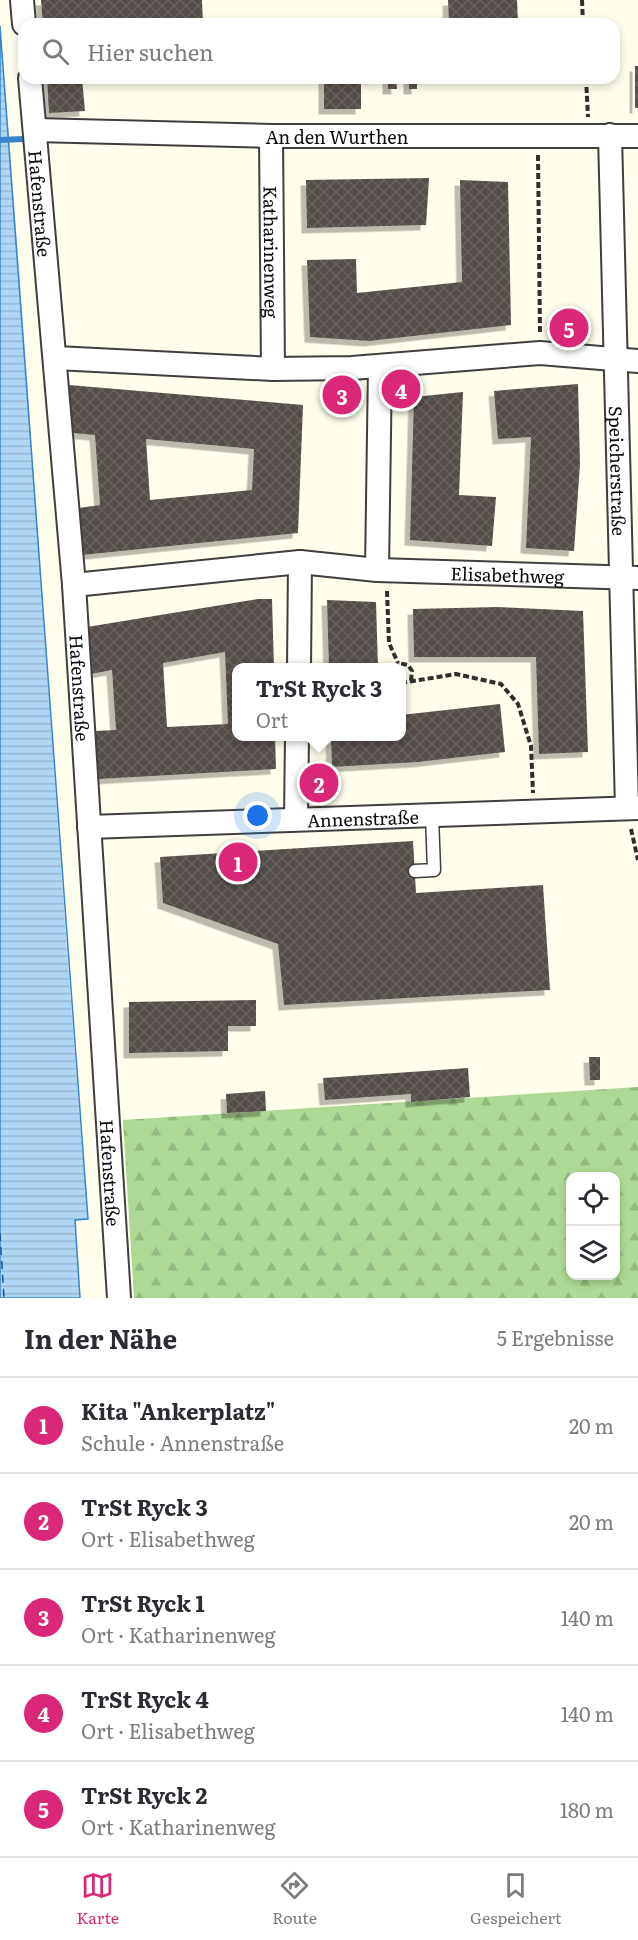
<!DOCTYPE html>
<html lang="de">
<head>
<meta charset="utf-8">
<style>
  :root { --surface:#fff; --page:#f7f7f7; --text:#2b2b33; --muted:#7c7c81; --line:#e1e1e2; --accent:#db2777 }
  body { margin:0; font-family:Literata,serif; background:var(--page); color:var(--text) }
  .controls { position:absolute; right:18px; bottom:18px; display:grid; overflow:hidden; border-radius:12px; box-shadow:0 3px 9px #0003 }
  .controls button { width:54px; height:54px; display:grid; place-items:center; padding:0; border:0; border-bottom:2px solid var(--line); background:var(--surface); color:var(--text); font:30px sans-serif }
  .you { position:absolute; left:258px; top:816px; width:21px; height:21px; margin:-15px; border:4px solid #fff; border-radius:50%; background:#1a73e8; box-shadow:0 0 0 9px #1a73e833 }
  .badge { display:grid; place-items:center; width:39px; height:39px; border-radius:50%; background:var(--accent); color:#fff; font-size:20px; font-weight:700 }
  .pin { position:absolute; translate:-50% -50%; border:3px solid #fff; box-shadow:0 2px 6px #0006 }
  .popup { position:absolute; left:232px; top:663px; width:174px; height:78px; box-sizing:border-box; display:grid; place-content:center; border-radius:12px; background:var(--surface); filter:drop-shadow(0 2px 4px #0005); font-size:20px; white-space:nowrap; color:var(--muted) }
  .popup b { font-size:22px; color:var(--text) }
  .popup::after { content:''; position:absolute; left:50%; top:100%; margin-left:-12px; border:12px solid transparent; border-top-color:var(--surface) }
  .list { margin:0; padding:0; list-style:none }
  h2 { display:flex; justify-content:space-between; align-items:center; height:78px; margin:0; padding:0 24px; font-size:26px }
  h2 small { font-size:20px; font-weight:400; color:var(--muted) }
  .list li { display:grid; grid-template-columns:39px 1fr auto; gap:18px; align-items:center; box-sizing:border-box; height:96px; padding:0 24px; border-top:2px solid var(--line) }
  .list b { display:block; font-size:22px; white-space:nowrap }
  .list p { margin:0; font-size:20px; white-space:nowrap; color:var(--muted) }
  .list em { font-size:20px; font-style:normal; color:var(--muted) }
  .icon { flex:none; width:33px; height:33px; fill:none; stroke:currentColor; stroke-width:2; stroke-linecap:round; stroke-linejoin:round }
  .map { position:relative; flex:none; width:638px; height:1298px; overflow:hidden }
  .search { position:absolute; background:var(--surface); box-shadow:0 3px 9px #0003; left:18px; right:18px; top:18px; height:66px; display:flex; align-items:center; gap:15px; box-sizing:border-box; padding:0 21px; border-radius:18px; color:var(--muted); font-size:22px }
  .sheet { height:558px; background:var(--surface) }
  nav { display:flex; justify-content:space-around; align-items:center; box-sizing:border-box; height:84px; border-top:2px solid var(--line); background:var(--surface); font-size:16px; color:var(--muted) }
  nav a { display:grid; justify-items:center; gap:3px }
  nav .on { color:var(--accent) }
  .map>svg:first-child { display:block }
  .forest { fill:url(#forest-firs); fill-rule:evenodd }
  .water { fill:url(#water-rules); stroke:#3884cc; stroke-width:1.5 }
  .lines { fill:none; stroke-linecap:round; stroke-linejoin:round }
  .stream { stroke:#3884cc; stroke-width:6 }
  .ferry { stroke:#16579d; stroke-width:1.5; stroke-dasharray:8 6; stroke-linecap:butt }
  .building { fill:url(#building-cross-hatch); fill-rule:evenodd; filter:url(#shadow) }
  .lane-casing { stroke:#3f3f3f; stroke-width:15 }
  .street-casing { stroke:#3f3f3f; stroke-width:26 }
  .path { stroke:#2e2e2e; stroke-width:4; stroke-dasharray:6 3; stroke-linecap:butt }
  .lane { stroke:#fff; stroke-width:12 }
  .street { stroke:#fff; stroke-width:22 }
  .labels { text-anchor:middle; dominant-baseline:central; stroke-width:6; stroke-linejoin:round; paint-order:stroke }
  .street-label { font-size:18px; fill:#0c0c0c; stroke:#fff }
</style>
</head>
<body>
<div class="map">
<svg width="638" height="1298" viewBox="0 0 638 1298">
  <defs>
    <pattern id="forest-firs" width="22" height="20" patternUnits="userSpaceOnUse" patternTransform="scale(1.5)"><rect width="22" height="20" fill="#aed995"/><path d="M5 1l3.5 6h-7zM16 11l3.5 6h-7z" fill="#94b97f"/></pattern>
    <pattern id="water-rules" width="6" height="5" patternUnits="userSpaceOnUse" patternTransform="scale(1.5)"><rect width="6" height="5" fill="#b0d6f6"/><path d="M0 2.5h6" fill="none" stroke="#96b6d2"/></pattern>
    <pattern id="building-cross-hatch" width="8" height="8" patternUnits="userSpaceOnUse" patternTransform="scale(1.5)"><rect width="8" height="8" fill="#554e48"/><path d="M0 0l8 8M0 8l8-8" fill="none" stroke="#68635e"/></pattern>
    <filter id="shadow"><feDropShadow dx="-5.5" dy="5.5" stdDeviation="0" flood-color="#0004"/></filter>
  </defs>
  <rect width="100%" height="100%" fill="#fffdeb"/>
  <!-- forest -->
  <path class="forest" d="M638,1087V1298H134L123,1120ZM570,1176H616V1276H570Z"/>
  <!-- water -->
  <path class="water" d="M0,26C33,423 55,822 88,1219L75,1220L80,1298H0Z"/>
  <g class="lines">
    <!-- stream -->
    <path class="stream" d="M0,140L23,139"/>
    <!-- ferry -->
    <path class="ferry" d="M0,1233L4,1298"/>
  </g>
  <!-- building -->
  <path class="building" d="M41,0H202L203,24H43Z
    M448,0H517L518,24H449Z
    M635,66H638V108H635Z
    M47,78H82L85,111L49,113Z
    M324,78H361V109H324Z
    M388,78H396L397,89H388Z
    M409,78H417V89H409Z
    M429,178L426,225L307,228L306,180Z
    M460,180L508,182L511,325L369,341L310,337L307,260L356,259L357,293L462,282Z
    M562,323H577V333H562Z
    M578,384L580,464L574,551L526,548L531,437L498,439L494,391Z
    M69,385L303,405L298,533L82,555L79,508L100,505L95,435L73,433ZM146,439L254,449L252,490L150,500Z
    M463,392L459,495L496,497L492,546L410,540L414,397Z
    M258,599H272L274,668H236V736H275L276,769L99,779L95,731L116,730L112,670L91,674L87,627ZM225,652L228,724L167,727L163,663Z
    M327,600L376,602L378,668H329Z
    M498,607L583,611L588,752L539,754L536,657H414L413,609Z
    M500,704L505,752L418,762L332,767L331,736H401V715Z
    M413,841L416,893L543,885L550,990L284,1005L278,944L163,903L160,857Z
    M256,1000V1026H228V1051L129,1053V1002Z
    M589,1057H600V1080H590Z
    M468,1068L470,1097L411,1102V1094L325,1100L323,1078Z
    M265,1091L266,1111L227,1113L226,1094Z"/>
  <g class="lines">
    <defs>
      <path id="lane" d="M415,871L434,870L432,816"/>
      <g id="street">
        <path d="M22,0L24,24"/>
        <path id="s1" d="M30,78L74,585L119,1298"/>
        <path id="s2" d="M35,130L271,136H638"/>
        <path id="s3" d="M610,135L627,808"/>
        <path id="s4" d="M271,136L273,369"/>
        <path d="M56,358L273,369L352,368L540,353L638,361"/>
        <path d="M377,570L380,366"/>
        <path id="s5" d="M74,585L300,562L377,570L638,578"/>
        <path d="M299,668L300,562"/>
        <path d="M296,818L297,736"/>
        <path id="s6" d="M89,827L638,808"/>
      </g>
    </defs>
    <!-- lane casing -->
    <use href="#lane" class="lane-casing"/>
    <!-- street casing -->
    <use href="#street" class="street-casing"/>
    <!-- path -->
    <path class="path" d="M582,0L583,24
      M586,78L588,117
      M538,155L540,334
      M387,591L389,643L398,663
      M395,668L398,663L408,665L412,671L411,681
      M401,683L456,674L501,684L518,704L531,746L533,793
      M631,829L638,860"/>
    <!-- lane -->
    <use href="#lane" class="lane"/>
    <!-- street -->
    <use href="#street" class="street"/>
  </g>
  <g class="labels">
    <!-- street labels -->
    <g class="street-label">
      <text stroke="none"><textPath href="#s2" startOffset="302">An den Wurthen</textPath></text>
      <text stroke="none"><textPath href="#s1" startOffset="126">Hafenstraße</textPath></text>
      <text stroke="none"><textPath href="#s4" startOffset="116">Katharinenweg</textPath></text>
      <text stroke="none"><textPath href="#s3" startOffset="336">Speicherstraße</textPath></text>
      <text stroke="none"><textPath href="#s5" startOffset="435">Elisabethweg</textPath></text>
      <text stroke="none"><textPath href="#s1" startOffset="612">Hafenstraße</textPath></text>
      <text stroke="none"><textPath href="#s6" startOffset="274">Annenstraße</textPath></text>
      <text stroke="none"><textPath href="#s1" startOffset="1098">Hafenstraße</textPath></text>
    </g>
  </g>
</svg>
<div class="controls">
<button><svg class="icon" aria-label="locate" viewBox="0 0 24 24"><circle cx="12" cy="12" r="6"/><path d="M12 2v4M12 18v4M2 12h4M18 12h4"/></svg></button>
<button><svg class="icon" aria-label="layers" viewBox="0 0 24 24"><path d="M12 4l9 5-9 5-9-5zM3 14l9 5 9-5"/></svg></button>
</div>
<div class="you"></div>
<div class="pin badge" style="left:238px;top:862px">1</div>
<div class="pin badge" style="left:319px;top:783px">2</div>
<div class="popup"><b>TrSt Ryck 3</b>Ort</div>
<div class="pin badge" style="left:342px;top:395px">3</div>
<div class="pin badge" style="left:401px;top:389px">4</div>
<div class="pin badge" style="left:569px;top:328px">5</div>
<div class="search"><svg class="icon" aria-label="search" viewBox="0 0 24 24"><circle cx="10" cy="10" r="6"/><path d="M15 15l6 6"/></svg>Hier suchen</div>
</div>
<section class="sheet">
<h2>In der Nähe<small>5 Ergebnisse</small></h2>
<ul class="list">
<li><span class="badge">1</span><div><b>Kita &quot;Ankerplatz&quot;</b><p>Schule · Annenstraße</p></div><em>20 m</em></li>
<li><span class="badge">2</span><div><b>TrSt Ryck 3</b><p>Ort · Elisabethweg</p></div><em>20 m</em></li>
<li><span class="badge">3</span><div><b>TrSt Ryck 1</b><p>Ort · Katharinenweg</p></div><em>140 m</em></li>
<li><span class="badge">4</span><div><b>TrSt Ryck 4</b><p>Ort · Elisabethweg</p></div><em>140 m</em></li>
<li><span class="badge">5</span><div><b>TrSt Ryck 2</b><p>Ort · Katharinenweg</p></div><em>180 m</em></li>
</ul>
</section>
<nav>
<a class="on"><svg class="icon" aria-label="map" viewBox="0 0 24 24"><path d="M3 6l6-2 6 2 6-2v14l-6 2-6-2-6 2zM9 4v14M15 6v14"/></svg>Karte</a>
<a><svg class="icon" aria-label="directions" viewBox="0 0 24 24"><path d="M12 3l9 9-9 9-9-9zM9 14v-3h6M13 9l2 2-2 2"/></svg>Route</a>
<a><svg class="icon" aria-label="saved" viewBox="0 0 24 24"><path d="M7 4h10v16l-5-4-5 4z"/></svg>Gespeichert</a>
</nav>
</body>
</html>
